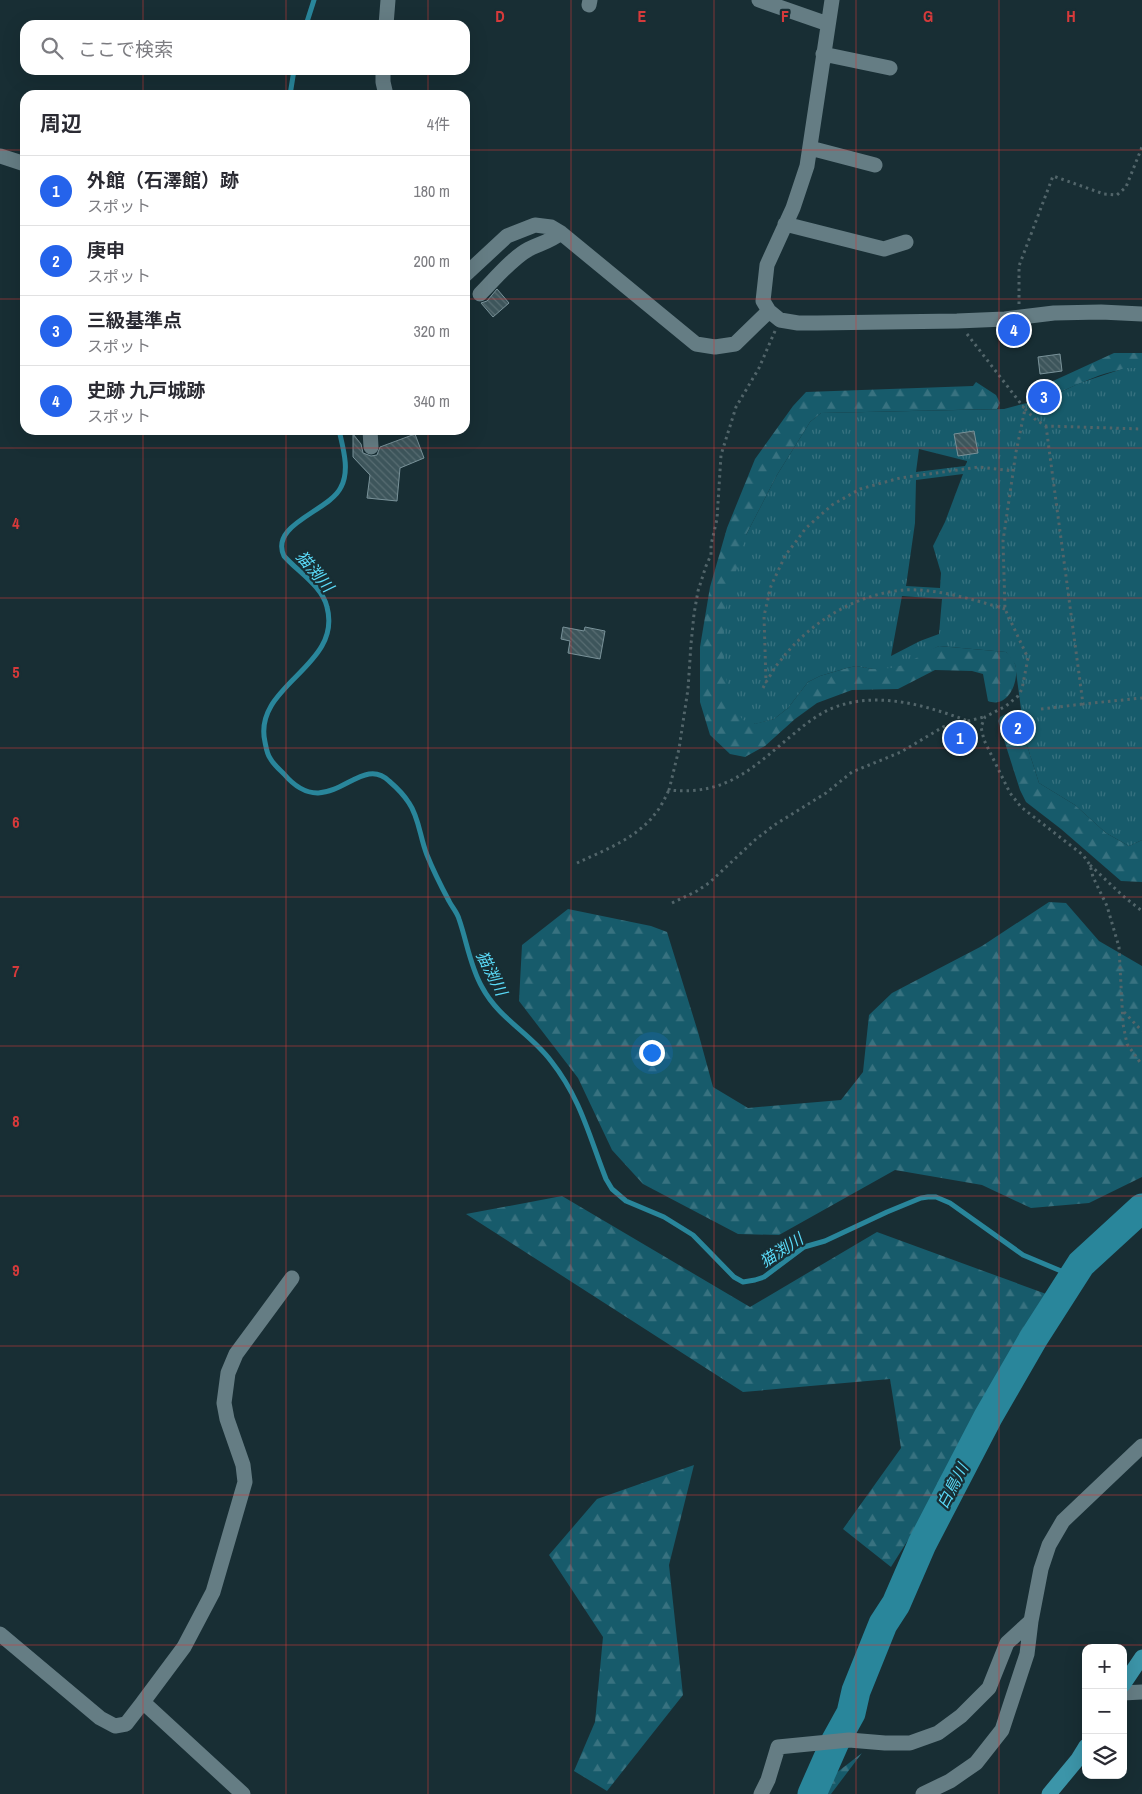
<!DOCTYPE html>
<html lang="ja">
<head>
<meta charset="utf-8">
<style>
  :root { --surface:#fff; --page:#f2f2f3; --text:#2b2b33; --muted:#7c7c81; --line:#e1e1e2; --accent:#2563eb }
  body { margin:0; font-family:"Archivo Narrow","Noto Sans JP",sans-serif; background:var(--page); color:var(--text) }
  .controls { position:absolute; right:15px; bottom:15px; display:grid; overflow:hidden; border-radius:10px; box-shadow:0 5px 20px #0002 }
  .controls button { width:45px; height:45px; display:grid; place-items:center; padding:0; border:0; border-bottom:1px solid var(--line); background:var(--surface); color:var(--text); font:25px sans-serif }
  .you { position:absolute; left:651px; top:1052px; width:18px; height:18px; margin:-12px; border:4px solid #fff; border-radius:50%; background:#1a73e8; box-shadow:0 0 0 8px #1a73e833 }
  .badge { display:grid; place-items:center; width:32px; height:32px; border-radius:50%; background:var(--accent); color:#fff; font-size:16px; font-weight:700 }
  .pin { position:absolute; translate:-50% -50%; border:2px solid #fff; box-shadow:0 1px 5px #0006 }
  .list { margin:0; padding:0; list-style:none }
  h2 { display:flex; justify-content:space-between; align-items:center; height:65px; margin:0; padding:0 20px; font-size:21px }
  h2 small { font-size:16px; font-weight:400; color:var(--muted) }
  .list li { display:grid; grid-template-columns:32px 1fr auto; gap:15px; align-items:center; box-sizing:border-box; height:70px; padding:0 20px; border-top:1px solid var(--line) }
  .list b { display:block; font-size:19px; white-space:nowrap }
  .list p { margin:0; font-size:16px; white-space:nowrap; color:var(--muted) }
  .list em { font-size:16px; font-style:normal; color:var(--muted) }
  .icon { flex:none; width:28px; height:28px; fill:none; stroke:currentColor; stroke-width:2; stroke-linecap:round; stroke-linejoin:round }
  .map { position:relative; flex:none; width:1142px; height:1794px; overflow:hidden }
  .search { position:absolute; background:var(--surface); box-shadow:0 5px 20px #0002; left:20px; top:20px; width:450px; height:55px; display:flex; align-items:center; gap:12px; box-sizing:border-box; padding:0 18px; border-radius:15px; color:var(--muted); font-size:19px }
  .panel { position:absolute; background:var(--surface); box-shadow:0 5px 20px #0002; left:20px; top:90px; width:450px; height:345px; border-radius:15px }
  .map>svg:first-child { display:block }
  .forest { fill:url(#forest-firs) }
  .park { fill:url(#park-tufts); fill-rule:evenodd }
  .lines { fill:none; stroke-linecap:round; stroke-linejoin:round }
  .stream { stroke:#29869b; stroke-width:5 }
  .river { stroke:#29869b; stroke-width:29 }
  .building { fill:url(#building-back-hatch); stroke:#799299 }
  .path { stroke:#52656a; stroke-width:3; stroke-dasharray:2.5 4; stroke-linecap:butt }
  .street { stroke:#657d84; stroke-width:15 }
  .primary { stroke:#3c95a9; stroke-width:15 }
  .grid { fill:none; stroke:#d63a3b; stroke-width:1; stroke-opacity:0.55 }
  .labels { text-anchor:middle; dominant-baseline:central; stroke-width:4.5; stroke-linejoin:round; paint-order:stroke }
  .water-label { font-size:16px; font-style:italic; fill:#5adaf8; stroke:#182e34 }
  .grid-label { font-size:16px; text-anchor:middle; font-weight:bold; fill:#d63a3b; stroke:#182e34; stroke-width:4.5; stroke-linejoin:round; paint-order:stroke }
</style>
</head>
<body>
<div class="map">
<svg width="1142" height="1794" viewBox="0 0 1142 1794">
  <defs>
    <pattern id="forest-firs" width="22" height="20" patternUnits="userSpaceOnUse" patternTransform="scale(1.25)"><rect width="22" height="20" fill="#175b6b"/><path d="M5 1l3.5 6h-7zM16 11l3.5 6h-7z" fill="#387280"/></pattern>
    <pattern id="park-tufts" width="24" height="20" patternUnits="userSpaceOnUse" patternTransform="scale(1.25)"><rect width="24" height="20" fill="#175b6b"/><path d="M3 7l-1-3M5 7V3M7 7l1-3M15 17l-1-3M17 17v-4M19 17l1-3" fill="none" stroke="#387280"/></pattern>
    <pattern id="building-back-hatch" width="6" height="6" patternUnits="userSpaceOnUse" patternTransform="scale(1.25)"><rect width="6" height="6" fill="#3d555b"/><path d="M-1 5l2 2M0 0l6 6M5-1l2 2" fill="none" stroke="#586d72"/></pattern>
  </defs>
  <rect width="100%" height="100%" fill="#182e34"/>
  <!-- forest -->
  <path class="forest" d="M1114,353H1142V368C1102,367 1073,390 1036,401L1034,392L1040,387Z
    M976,382L996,395L1000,403L997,409L821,413L810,422L777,475L746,535L754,724L774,719L788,708L808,682L820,676L847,668L856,666L873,669L925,652L939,646L1006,652C1009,655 1014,660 1015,664C1020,681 1008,709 988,701L983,674L972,671L935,670L898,689L852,690L817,703L795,719L765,746L745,757L730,754L710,735L700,702V647L710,587L727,528L755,459L793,406L806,392L973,386Z
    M1014,710H1021L1025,739L1039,783L1075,805L1106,833L1129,846L1142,840V882L1121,881L1061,829L1026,802L1020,790L998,721L1000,717Z
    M1049,902L1066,903L1099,941L1142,966V1177L1089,1203L1031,1208L982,1185L895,1170L779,1235L738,1234L643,1184L612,1150L578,1078L519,1001L522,945L568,909L651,926L667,932L698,1032L713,1087L748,1108L841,1100L863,1072L869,1015L892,993L982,946Z
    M562,1196L750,1307L877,1232L1060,1299L891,1567L843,1529L901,1448L890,1379L743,1392L466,1214Z
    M694,1465L669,1565L683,1695L607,1791L574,1771L595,1722L603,1637L549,1555L597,1499Z
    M862,1753L831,1794H809Z"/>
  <!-- park -->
  <path class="park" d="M1125,368H1142V840L1129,846L1106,833L1075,805L1039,783L1025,739L1015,664L1006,652L939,646L903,665L891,668L873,669L856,666L847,668L820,676L808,682L788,708L774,719L755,724L743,720L732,706L727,683L723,649L725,611L746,535L777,475L810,422L821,413L1004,409L1050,397L1080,383ZM919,449L967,461V462L965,466L916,472ZM963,474L945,522L933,546L941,573L940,588L906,586L915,523L916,480ZM902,596L942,599L939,634L920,641L891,656Z"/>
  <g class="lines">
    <!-- stream -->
    <path class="stream" d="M306,25L314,0
      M290,95L294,70
      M339,430C343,448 350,470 341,487C330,511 269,524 284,556C298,572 322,586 327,607C343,667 252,685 265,742C266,747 267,754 270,758C273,764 279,769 284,774C328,826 359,751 389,781C396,787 404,795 409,803C419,817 420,838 427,855C433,870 441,886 449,901C452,907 457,912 459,919C467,942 470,966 482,987C499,1019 530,1033 551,1061C581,1099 589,1136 606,1179L612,1189L626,1201L664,1217L693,1235L734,1277L743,1282L755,1280L764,1277L804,1247L825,1241L887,1212L921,1198L928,1197H936L950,1203L1023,1255L1073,1276"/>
    <!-- river -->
    <path class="river" d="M812,1794L835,1742L851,1713L856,1691L883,1624L896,1604L922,1544L988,1417L1033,1339L1081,1264L1142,1208"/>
  </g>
  <!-- building -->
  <path class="building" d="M497,289L509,303L493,317L481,303L487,301Z
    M1060,354L1062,371L1040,374L1038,357Z
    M974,431L978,453L958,456L954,434Z
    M353,434L361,444L363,453L371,456L377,455L380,447L415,434L424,458L400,468L397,501L367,498L370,475L353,457Z
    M563,627L584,631L585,627L605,631L600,659L568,653L570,641L561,639Z"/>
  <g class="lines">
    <!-- path -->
    <path class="path" d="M1019,304V266L1053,176L1104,194L1117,195L1126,187L1142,147
      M775,331L759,368L736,407L721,455L717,519L711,545V555L706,566L698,591L694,614L691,644L688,689L679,749L669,790C729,796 754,766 796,732C810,720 827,708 845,704C886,693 930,707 968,721
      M967,334L1025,409L1016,452L1003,541L1005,609L1028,658L1022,689L1018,696L1006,706L985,717L981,727L984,740L1010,793L1021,807L1083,855L1090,865L1093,877L1107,906L1119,947L1123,1024L1127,1044L1142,1065
      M1025,409L1036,420L1046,426L1142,429
      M1046,426L1083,704L1142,698
      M1005,609C975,600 935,588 904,590C856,594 810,622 781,660C775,666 771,675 766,682L764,616L771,586L785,556L806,528L832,505L860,489L900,478L979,467L1013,471
      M763,688L766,682
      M1041,709L1083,704
      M577,863C603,851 637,838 655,814C661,807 665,798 669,790
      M1090,865L1123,896L1142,911
      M672,903L697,891L709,883L756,839L776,824L826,793L852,772L901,752L943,727L984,717
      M1124,1012L1142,1031"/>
    <!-- street -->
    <path class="street" d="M759,0L828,24
      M832,0L807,166L793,208L767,265L763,301L769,311L780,320L798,323H817L957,321L1005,319L1054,313L1101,312L1142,314
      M589,5L590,0
      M386,25L388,0
      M823,54L890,68
      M383,70V82L386,95
      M810,148L875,165
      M0,156L25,164
      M785,224L884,249L906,242
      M465,275L507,236L535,225L551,227L561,233L696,344L715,347L735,344L769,311
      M480,294C494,280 512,258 529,249C541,243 549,242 561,233
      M370,430L371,447
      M0,1634L100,1718L115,1726L126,1724L143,1702L243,1794
      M1123,1693L1142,1692
      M143,1702L184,1647L213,1592L245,1482L243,1465L227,1419L224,1403L228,1373L236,1354L292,1278
      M761,1794L768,1780L778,1747L849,1740L885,1743H910L938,1733L961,1716L989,1688L1007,1643L1031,1621
      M923,1794L950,1781L976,1763L1002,1730L1027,1654L1031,1621L1041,1569L1049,1545L1063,1521L1142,1446"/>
    <!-- primary -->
    <path class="primary" d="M1123,1685L1142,1657
      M1049,1794L1078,1759L1086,1746"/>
  </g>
  <!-- grid -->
  <path class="grid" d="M143,0V25M286,0V25M428,0V25M571,0V1794M714,0V1794M856,0V1794M999,0V1794M143,70V95M286,70V95M428,70V95M0,150H25M465,150H1142M0,299H25M465,299H1142M143,430V1794M286,430V1794M428,430V1794M0,448H1142M0,598H1142M0,748H1142M0,897H1142M0,1046H1142M0,1196H1142M0,1346H1142M0,1495H1142M0,1645H1142"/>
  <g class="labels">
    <!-- water labels -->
    <g class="water-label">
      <text transform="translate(315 571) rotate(50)">猫渕川</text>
      <text transform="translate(492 973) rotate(63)">猫渕川</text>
      <text transform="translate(781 1250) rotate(-33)">猫渕川</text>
      <text transform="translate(952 1486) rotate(-62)">白鳥川</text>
    </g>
  </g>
  <g class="grid-label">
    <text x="500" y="22">D</text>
    <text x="642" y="22">E</text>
    <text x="785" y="22">F</text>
    <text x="928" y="22">G</text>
    <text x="1071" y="22">H</text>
    <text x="16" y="529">4</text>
    <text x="16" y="678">5</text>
    <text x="16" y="828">6</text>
    <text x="16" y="977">7</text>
    <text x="16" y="1127">8</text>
    <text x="16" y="1276">9</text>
  </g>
</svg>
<div class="controls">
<button>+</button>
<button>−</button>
<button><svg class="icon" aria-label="layers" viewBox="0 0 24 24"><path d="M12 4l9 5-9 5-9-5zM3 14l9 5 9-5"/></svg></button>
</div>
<div class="you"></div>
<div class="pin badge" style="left:960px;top:738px">1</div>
<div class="pin badge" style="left:1018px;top:728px">2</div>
<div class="pin badge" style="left:1044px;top:397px">3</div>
<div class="pin badge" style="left:1014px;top:330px">4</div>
<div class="search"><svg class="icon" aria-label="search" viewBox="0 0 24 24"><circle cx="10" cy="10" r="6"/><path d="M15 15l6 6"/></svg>ここで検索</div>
<section class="panel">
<h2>周辺<small>4件</small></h2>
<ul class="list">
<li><span class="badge">1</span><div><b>外館（石澤館）跡</b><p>スポット</p></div><em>180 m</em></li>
<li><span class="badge">2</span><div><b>庚申</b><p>スポット</p></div><em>200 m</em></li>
<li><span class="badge">3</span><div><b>三級基準点</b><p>スポット</p></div><em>320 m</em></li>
<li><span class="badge">4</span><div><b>史跡 九戸城跡</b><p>スポット</p></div><em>340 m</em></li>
</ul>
</section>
</div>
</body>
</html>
